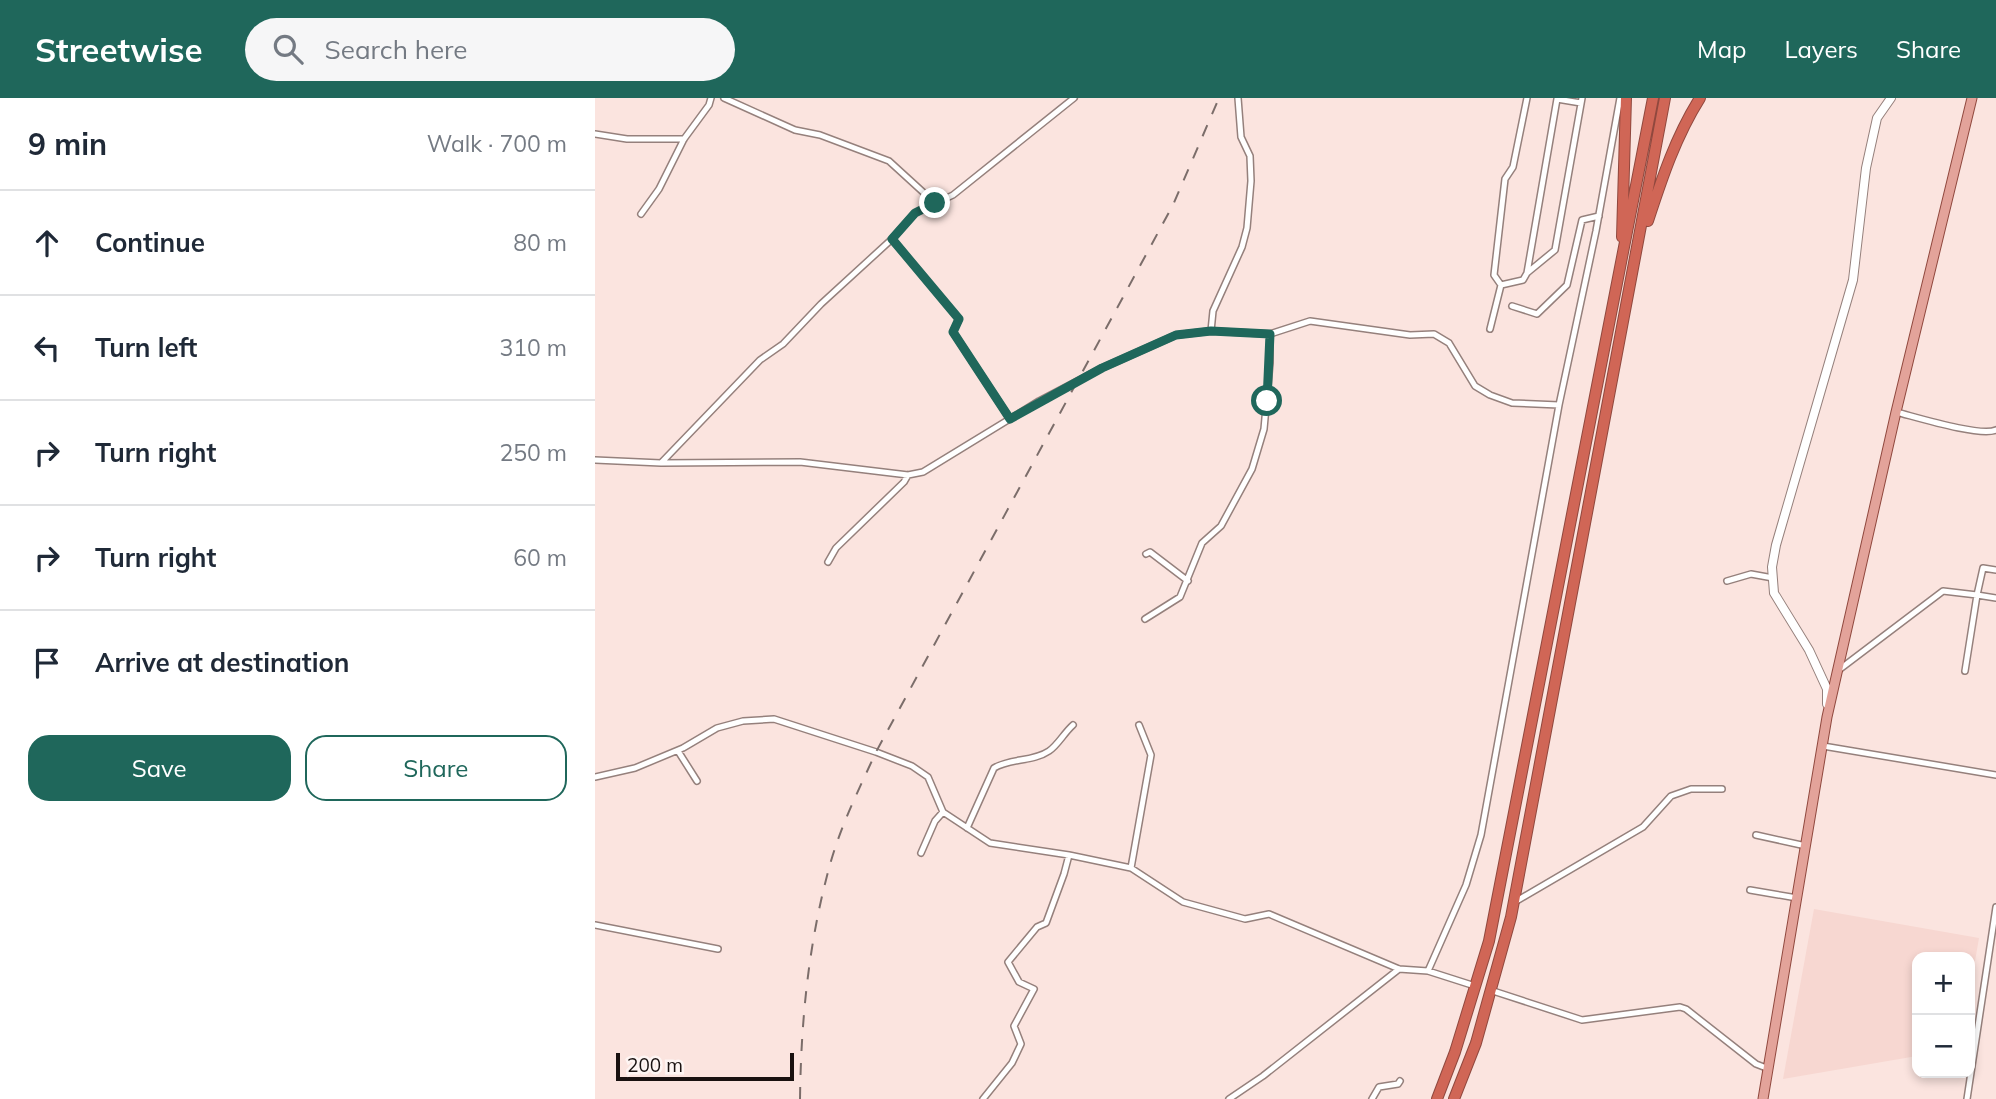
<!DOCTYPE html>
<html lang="en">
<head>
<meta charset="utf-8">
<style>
  :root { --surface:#fff; --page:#f6f6f7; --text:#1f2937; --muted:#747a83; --line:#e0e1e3; --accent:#1f675b }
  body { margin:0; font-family:Mulish,sans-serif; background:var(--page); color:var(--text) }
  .controls { position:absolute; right:21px; bottom:21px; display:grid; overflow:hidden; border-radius:14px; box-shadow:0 4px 10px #0003 }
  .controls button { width:63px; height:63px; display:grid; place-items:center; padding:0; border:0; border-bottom:2px solid var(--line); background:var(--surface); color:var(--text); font:35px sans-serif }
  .scale { position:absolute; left:21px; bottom:18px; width:178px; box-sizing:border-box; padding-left:7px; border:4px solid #191110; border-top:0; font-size:19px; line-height:24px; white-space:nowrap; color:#191110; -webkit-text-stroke:5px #fef5f3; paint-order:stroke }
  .stop { position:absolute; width:21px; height:21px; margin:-16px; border:5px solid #1f675b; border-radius:50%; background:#fff }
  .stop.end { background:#1f675b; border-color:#fff; box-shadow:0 2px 7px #0008 }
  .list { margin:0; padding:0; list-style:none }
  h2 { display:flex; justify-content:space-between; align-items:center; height:91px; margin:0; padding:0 28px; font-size:30px }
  h2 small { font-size:23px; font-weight:400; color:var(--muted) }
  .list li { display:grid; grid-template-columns:46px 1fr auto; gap:21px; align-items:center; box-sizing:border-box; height:105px; padding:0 28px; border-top:2px solid var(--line) }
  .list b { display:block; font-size:26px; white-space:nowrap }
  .list em { font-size:23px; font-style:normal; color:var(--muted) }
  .actions { display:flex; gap:14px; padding:21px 28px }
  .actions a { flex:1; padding:16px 0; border:2px solid var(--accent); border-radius:21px; text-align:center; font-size:24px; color:var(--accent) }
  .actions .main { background:var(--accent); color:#fff }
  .icon { flex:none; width:38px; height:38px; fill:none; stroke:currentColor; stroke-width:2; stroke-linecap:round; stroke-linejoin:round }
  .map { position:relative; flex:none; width:1401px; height:1001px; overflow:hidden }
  header { display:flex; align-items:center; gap:42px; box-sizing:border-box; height:98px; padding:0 35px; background:var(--accent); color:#fff }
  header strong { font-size:33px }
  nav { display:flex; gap:38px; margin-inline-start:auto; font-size:24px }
  .search { width:490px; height:63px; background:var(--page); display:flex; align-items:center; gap:18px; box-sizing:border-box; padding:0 24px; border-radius:38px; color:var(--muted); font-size:26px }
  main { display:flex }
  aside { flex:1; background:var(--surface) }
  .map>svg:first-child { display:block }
  .built { fill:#f7d7d1 }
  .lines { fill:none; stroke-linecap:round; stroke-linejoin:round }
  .street-casing { stroke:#95807c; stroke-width:8 }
  .secondary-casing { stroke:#95807c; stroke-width:10 }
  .primary-casing { stroke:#90483e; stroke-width:11 }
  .highway-casing { stroke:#90483e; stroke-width:12 }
  .street { stroke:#fff; stroke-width:5 }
  .secondary { stroke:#fff; stroke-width:8 }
  .primary { stroke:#e3a39a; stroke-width:9 }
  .highway { stroke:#d06656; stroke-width:10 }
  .rail { stroke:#7b6d6a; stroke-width:2; stroke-dasharray:12 12; stroke-linecap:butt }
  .route { stroke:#1f675b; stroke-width:9 }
</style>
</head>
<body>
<header>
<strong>Streetwise</strong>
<div class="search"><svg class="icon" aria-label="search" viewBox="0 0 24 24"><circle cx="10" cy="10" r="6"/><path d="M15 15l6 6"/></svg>Search here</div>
<nav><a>Map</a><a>Layers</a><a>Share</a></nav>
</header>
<main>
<aside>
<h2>9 min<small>Walk · 700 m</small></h2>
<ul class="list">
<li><svg class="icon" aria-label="ahead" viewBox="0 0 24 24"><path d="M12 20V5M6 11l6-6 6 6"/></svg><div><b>Continue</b></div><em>80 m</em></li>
<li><svg class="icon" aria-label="left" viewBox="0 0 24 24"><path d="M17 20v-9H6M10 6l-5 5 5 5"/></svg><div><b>Turn left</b></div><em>310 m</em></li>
<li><svg class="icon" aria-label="right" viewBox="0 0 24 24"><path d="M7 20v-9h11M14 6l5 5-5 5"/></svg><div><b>Turn right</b></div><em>250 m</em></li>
<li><svg class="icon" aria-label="right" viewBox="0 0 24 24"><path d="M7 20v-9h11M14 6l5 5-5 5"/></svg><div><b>Turn right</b></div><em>60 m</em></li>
<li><svg class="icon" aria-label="arrive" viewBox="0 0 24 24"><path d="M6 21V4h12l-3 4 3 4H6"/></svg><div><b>Arrive at destination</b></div></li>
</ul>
<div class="actions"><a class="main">Save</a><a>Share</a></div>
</aside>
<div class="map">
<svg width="1401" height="1001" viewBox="0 0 1401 1001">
  <rect width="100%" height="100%" fill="#fbe4df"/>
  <!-- built -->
  <path class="built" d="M1219,811L1384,840L1375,892V859H1322V958L1188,981Z"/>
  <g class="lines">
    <defs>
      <path id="street" d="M129,0L200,32L225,37L294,63L340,105
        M0,36L32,41H89
        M46,116L64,91L89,41L114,7L116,0
        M297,141L364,221L358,234L415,321
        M932,175L962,1L986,5
        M906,187L899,177L910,81L918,69L932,0
        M917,208L942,216L972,187L987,122L1004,118
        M895,231L906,187L928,182L932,175L960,152L987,0
        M616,233L618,213L647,149L652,130L656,83L655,58L646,39L643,0
        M1301,314C1321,319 1385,339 1401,332
        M0,362L66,365L165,262L188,246L226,206L297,141L320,115L358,97L479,0
        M66,365L205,364L313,377L328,374L444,303L507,270L581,237L616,233L675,236L715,223L815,237L839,236L854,245L880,288L895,297L917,305L964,307
        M551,456L555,454L593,483
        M233,464L241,450L309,384L313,377
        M1132,483L1156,476L1178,480
        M550,521L585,499L607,445L626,428L657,371L669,331L675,265V236
        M1245,571L1348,493L1382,497L1388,470L1401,472
        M1370,573L1382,497L1401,500
        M1228,648L1401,677
        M83,653L102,683
        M0,679L40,670L88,650L122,630L148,623L179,621L281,654L317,668L333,679L348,714L395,745L474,757L536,770L588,804L650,821L674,816L804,871L833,873L880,888
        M372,730L399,670C415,660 438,664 454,653C463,647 469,635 478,627
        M1161,737L1211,748
        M326,755L340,723L348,714
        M536,770L556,657L544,627
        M1155,792L1202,800
        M918,805L1048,729L1076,698L1096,691H1127
        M0,827L123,851
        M833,873L871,787L886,737L964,307L1001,133L1025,0
        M895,892L987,922L1085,909L1091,911L1161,966L1174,971
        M388,1001L417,965L426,946L419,928L439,891L424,884L413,864L442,829L451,825L469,776L474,757
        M634,1001L668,978L804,871
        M777,1001L784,989L803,986L805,983
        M1372,1001L1401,809"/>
      <path id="secondary" d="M1232,606V591L1214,552L1179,495L1177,469L1181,447L1258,182L1271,70L1282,20L1296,0"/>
      <path id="primary" d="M1168,1001L1232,619L1301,314L1377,0"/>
      <path id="highway" d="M1053,123C1067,80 1081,38 1105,0
        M1027,139L1031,0
        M842,1001L860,954L894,843L1058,0
        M859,1001L881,945L916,819L1070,0"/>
    </defs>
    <!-- street casing -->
    <use href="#street" class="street-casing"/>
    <!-- secondary casing -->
    <use href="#secondary" class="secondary-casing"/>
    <!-- primary casing -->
    <use href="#primary" class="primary-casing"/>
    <!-- highway casing -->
    <use href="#highway" class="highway-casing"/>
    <!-- street -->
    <use href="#street" class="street"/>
    <!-- secondary -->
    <use href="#secondary" class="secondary"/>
    <!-- primary -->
    <use href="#primary" class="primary"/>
    <!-- highway -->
    <use href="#highway" class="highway"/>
    <!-- rail -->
    <path class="rail" d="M205,1001C206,920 214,841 236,763C247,725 265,689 281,654L578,107L624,0"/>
  </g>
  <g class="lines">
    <!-- route -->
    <path class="route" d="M340,105L320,115L297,141L364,221L358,234L415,321L507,270L581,237L616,233L675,236L672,303"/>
  </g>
</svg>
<div class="controls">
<button>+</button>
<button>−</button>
</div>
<div class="scale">200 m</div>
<div class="stop" style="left:672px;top:303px"></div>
<div class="stop end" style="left:340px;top:105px"></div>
</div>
</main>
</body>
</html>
